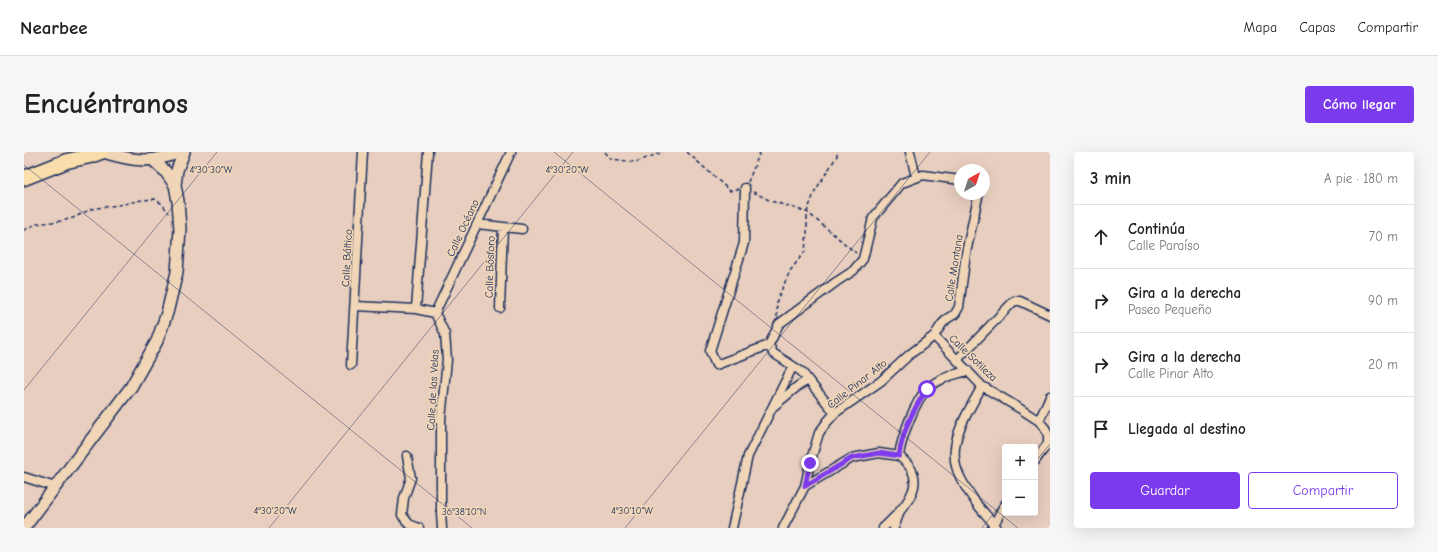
<!DOCTYPE html>
<html lang="es">
<head>
<meta charset="utf-8">
<style>
  :root { --surface:#fff; --page:#f6f6f6; --text:#222; --muted:#767676; --line:#e0e0e0; --accent:#7c3aed }
  body { margin:0; font-family:"Comic Neue",sans-serif; background:var(--page); color:var(--text) }
  .controls { position:absolute; right:12px; bottom:12px; display:grid; overflow:hidden; border-radius:4px; box-shadow:0 4px 16px #0002 }
  .controls button { width:36px; height:36px; display:grid; place-items:center; padding:0; border:0; border-bottom:1px solid var(--line); background:var(--surface); color:var(--text); font:20px sans-serif }
  .compass { position:absolute; left:930px; top:12px; width:36px; height:36px; border-radius:50%; background:var(--surface); box-shadow:0 4px 16px #0002; rotate:39deg }
  .stop { position:absolute; width:12px; height:12px; margin:-9px; border:3px solid #7c3aed; border-radius:50%; background:#fff }
  .stop.end { background:#7c3aed; border-color:#fff; box-shadow:0 1px 4px #0008 }
  .list { margin:0; padding:0; list-style:none }
  h2 { display:flex; justify-content:space-between; align-items:center; height:52px; margin:0; padding:0 16px; font-size:17px }
  h2 small { font-size:13px; font-weight:400; color:var(--muted) }
  .list li { display:grid; grid-template-columns:26px 1fr auto; gap:12px; align-items:center; box-sizing:border-box; height:64px; padding:0 16px; border-top:1px solid var(--line) }
  .list b { display:block; font-size:15px; white-space:nowrap }
  .list p { margin:0; font-size:13px; white-space:nowrap; color:var(--muted) }
  .list em { font-size:13px; font-style:normal; color:var(--muted) }
  .actions { display:flex; gap:8px; padding:12px 16px }
  .actions a { flex:1; padding:9px 0; border:1px solid var(--accent); border-radius:4px; text-align:center; font-size:14px; color:var(--accent) }
  .actions .main { background:var(--accent); color:#fff }
  .icon { flex:none; width:22px; height:22px; fill:none; stroke:currentColor; stroke-width:2; stroke-linecap:round; stroke-linejoin:round }
  .map { position:relative; flex:none; width:1026px; height:376px; overflow:hidden; border-radius:4px }
  header { display:flex; align-items:center; gap:24px; box-sizing:border-box; height:56px; padding:0 20px; background:var(--surface); border-bottom:1px solid var(--line) }
  header strong { font-size:19px }
  nav { display:flex; gap:22px; margin-inline-start:auto; font-size:14px }
  .intro { display:flex; align-items:center; justify-content:space-between; box-sizing:border-box; height:96px; padding:0 24px }
  h1 { margin:0; font-size:28px }
  .button { padding:10px 18px; border-radius:4px; background:var(--accent); color:#fff; font-size:14px; font-weight:700 }
  main { display:flex; gap:24px; padding:0 24px }
  aside { flex:1; background:var(--surface); border-radius:4px; box-shadow:0 4px 16px #0002 }
  .map>svg:first-child { display:block }
  .lines { fill:none; stroke-linecap:round; stroke-linejoin:round }
  .minor-casing { stroke:#1b2f5e; stroke-width:11 }
  .secondary-casing { stroke:#1b2f5e; stroke-width:14 }
  .motorway-casing { stroke:#1b2f5e; stroke-width:17 }
  .path { stroke:#1b2f5e; stroke-width:1.5; stroke-dasharray:4 3; stroke-linecap:butt }
  .minor { stroke:#f0d5b7; stroke-width:8 }
  .secondary { stroke:#f0d5b7; stroke-width:11 }
  .motorway { stroke:#f9ddab; stroke-width:14 }
  .route { stroke:#7c3aed; stroke-width:5 }
  .ticks { fill:none; stroke:#1b2f5e; stroke-width:1; stroke-opacity:0.45 }
  .labels { text-anchor:middle; dominant-baseline:central; stroke-width:3.5; stroke-linejoin:round; paint-order:stroke }
  .street-label { font-size:11px; fill:#1b2f5e; stroke:#f0d5b7 }
  .ticks-label { font-size:10px; text-anchor:middle; fill:#1b2f5e; stroke:#f0d5b7; stroke-width:3.5; stroke-linejoin:round; paint-order:stroke }
</style>
</head>
<body>
<header>
<strong>Nearbee</strong>
<nav><a>Mapa</a><a>Capas</a><a>Compartir</a></nav>
</header>
<div class="intro"><h1>Encuéntranos</h1><a class="button">Cómo llegar</a></div>
<main>
<div class="map">
<svg width="1026" height="376" viewBox="0 0 1026 376">
  <rect width="100%" height="100%" fill="#e7cebf"/>
  <filter id="ink" filterUnits="userSpaceOnUse"><feTurbulence type="fractalNoise" baseFrequency=".025" numOctaves="2"/><feDisplacementMap in="SourceGraphic" scale="8" xChannelSelector="R" yChannelSelector="G"/><feConvolveMatrix kernelMatrix="1 2 1 2 8 2 1 2 1" color-interpolation-filters="sRGB"/></filter>
  <g filter="url(#ink)">
    <g class="lines">
      <defs>
        <path id="minor" d="M886,0L892,25
          M721,36L720,91L686,199L692,213L745,193
          M453,72L498,77
          M331,154L392,157L411,161L421,182L423,208L417,267V361L418,376
          M476,156L479,75
          M392,157L404,0
          M411,161L487,0
          M910,184L958,234L995,256L1015,269L1021,276L1024,283V291L1011,309
          M933,208L990,149H996L1026,163
          M327,213L339,0
          M769,214L778,220L784,228
          M958,234C946,258 925,285 932,314C935,327 945,341 953,352C959,360 967,368 973,376
          M750,254L774,234L784,228L811,261
          M1015,269L1026,244
          M383,304L387,326L380,346L378,363L385,372L395,376
          M875,304C877,287 891,248 904,236C915,226 930,222 944,219
          M0,325L31,335
          M781,334L828,306L855,301L875,304
          M708,376L724,304L769,214L749,201L745,193L755,172L812,130L829,119L839,107L849,66L878,31L899,23L936,28
          M759,376L781,334L786,311L795,281L803,270L811,261L857,229L885,203L910,184L918,172L924,166L931,162L935,155L942,101L954,45L953,42
          M859,376C872,364 897,341 889,321C887,314 880,309 875,304
          M870,376L875,362
          M968,376L981,352"/>
        <path id="secondary" d="M79,0C109,9 126,12 156,0
          M129,8L141,19L151,33
          M0,376L107,235L133,189L143,161L153,120L156,77L154,49L151,33L153,18L160,0"/>
        <path id="motorway" d="M0,26L43,9L66,4L77,0"/>
      </defs>
      <!-- minor casing -->
      <use href="#minor" class="minor-casing"/>
      <!-- secondary casing -->
      <use href="#secondary" class="secondary-casing"/>
      <!-- motorway casing -->
      <use href="#motorway" class="motorway-casing"/>
      <!-- path -->
      <path class="path" d="M581,0L587,7L612,10L639,0
        M663,0L706,39L714,37
        M724,30L736,0
        M729,40L747,49L783,60L832,101
        M0,78L12,72L37,69L49,66L67,57L100,52L118,48L131,47L138,52L145,61
        M753,165V148L766,119L781,99L783,81V60L791,39L813,4V0"/>
      <!-- minor -->
      <use href="#minor" class="minor"/>
      <!-- secondary -->
      <use href="#secondary" class="secondary"/>
      <!-- motorway -->
      <use href="#motorway" class="motorway"/>
    </g>
  </g>
  <g class="lines" filter="url(#ink)">
    <!-- route -->
    <path class="route" d="M786,311L781,334L828,306L855,301L875,304C878,281 890,256 903,237"/>
  </g>
  <!-- ticks -->
  <path class="ticks" d="M530,0L994,376M0,13L448,376M0,238L193,0M1011,310L1026,292M245,376L549,0M601,376L906,0M958,376L981,347"/>
  <g class="labels">
    <!-- street labels -->
    <g class="street-label">
      <text transform="translate(439 76) rotate(-65)">Calle Océano</text>
      <text transform="translate(323 106) rotate(-87)">Calle Báltico</text>
      <text transform="translate(466 115) rotate(-88)">Calle Bósforo</text>
      <text transform="translate(930 116) rotate(-81)">Calle Montana</text>
      <text transform="translate(949 206) rotate(44)">Calle Sotileza</text>
      <text transform="translate(833 232) rotate(-38)">Calle Pinar Alto</text>
      <text transform="translate(409 238) rotate(-87)">Calle de las Velas</text>
    </g>
  </g>
  <g class="ticks-label">
    <text x="187" y="21">4°30'30"W</text>
    <text x="543" y="21">4°30'20"W</text>
    <text x="251" y="362">4°30'20"W</text>
    <text x="608" y="362">4°30'10"W</text>
    <text x="440" y="363">36°38'10"N</text>
  </g>
</svg>
<div class="controls">
<button>+</button>
<button>−</button>
</div>
<svg class="compass" viewBox="-18 -18 36 36"><path d="M0-13l5 13h-10z" fill="#e53935"/><path d="M0 13l5-13h-10z" fill="#767676"/></svg>
<div class="stop" style="left:903px;top:237px"></div>
<div class="stop end" style="left:786px;top:311px"></div>
</div>
<aside>
<h2>3 min<small>A pie · 180 m</small></h2>
<ul class="list">
<li><svg class="icon" aria-label="ahead" viewBox="0 0 24 24"><path d="M12 20V5M6 11l6-6 6 6"/></svg><div><b>Continúa</b><p>Calle Paraíso</p></div><em>70 m</em></li>
<li><svg class="icon" aria-label="right" viewBox="0 0 24 24"><path d="M7 20v-9h11M14 6l5 5-5 5"/></svg><div><b>Gira a la derecha</b><p>Paseo Pequeño</p></div><em>90 m</em></li>
<li><svg class="icon" aria-label="right" viewBox="0 0 24 24"><path d="M7 20v-9h11M14 6l5 5-5 5"/></svg><div><b>Gira a la derecha</b><p>Calle Pinar Alto</p></div><em>20 m</em></li>
<li><svg class="icon" aria-label="arrive" viewBox="0 0 24 24"><path d="M6 21V4h12l-3 4 3 4H6"/></svg><div><b>Llegada al destino</b></div></li>
</ul>
<div class="actions"><a class="main">Guardar</a><a>Compartir</a></div>
</aside>
</main>
</body>
</html>
